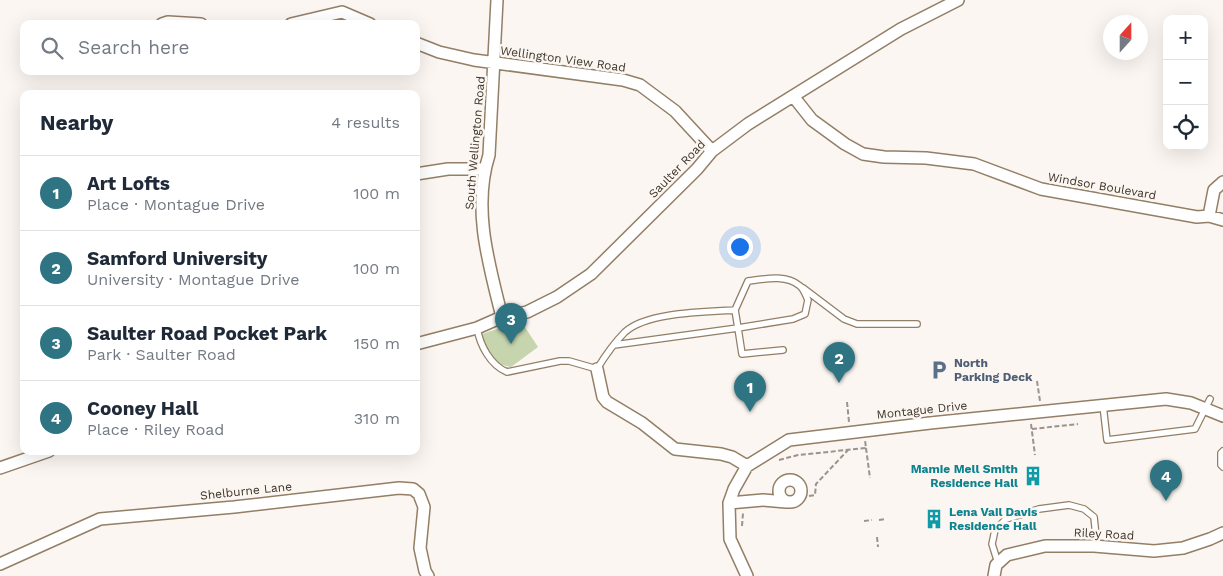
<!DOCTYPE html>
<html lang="en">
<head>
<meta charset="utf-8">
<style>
  :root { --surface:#fff; --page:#f6f6f7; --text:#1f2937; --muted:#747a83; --line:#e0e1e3; --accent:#2f7482 }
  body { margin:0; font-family:"Work Sans",sans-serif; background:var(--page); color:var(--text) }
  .controls { position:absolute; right:15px; top:15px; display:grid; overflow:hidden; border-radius:10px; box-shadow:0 5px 20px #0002 }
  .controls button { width:45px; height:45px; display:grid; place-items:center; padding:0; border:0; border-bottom:1px solid var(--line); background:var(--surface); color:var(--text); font:25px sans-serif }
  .compass { position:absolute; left:1103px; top:15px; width:45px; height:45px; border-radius:50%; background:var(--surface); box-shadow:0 5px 20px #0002; rotate:21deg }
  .you { position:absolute; left:739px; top:246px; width:18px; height:18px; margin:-12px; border:4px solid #fff; border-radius:50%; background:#1a73e8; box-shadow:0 0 0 8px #1a73e833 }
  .badge { display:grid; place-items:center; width:32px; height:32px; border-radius:50%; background:var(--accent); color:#fff; font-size:16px; font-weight:700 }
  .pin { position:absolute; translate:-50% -41px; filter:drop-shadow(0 1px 2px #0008) }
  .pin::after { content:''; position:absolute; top:26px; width:18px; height:15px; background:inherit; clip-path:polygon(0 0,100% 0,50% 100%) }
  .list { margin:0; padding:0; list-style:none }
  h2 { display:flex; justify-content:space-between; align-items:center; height:65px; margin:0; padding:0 20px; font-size:21px }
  h2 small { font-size:16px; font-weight:400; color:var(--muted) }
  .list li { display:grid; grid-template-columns:32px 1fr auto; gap:15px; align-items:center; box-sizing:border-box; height:75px; padding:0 20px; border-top:1px solid var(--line) }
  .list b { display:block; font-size:19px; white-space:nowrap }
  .list p { margin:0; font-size:16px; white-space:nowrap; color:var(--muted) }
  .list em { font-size:16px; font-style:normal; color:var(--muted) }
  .icon { flex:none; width:28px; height:28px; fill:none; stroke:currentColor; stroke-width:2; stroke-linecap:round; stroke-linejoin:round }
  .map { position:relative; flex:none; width:1223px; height:576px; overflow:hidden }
  .search { position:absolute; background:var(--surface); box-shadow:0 5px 20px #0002; left:20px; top:20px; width:400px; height:55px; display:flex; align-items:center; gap:12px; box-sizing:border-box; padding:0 18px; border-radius:10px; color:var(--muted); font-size:19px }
  .panel { position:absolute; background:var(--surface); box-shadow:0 5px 20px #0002; left:20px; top:90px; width:400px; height:365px; border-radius:10px }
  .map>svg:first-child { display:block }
  .green { fill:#c6d5ad }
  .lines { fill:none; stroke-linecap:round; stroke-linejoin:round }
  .service-casing { stroke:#937e66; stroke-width:8 }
  .minor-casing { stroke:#937e66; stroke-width:14 }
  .path { stroke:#9b938c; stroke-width:2; stroke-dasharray:5 2.5; stroke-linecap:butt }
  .service { stroke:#fff; stroke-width:5.5 }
  .minor { stroke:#fff; stroke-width:11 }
  .labels { text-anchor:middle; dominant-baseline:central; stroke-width:5; stroke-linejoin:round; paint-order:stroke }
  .street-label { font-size:12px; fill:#3e342a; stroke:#fbf6f1 }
  .service-label { font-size:12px; font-weight:bold; fill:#4e5e75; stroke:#fbf6f1; text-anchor:start }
  .culture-label { font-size:12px; font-weight:bold; fill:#0d838f; stroke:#fbf6f1; text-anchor:end }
</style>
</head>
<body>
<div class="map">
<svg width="1223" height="576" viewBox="0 0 1223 576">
  <rect width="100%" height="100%" fill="#fbf6f1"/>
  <!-- green -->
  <path class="green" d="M521,321L538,347L511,367C494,365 486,349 482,334Z"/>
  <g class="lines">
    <defs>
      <path id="service" d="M803,288L844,319L857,324H917
        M477,328C480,345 490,365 507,372L560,361H569L597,369C605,356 614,343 625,332C647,312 705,312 735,310L748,281C764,279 786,274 800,286C804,289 806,296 808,300L805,314L793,319L738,328L735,310
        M614,345L738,328L742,354L783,350
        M1103,405L1107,440L1195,429L1210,399
        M1223,451L1221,453V465L1223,467
        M998,563L992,544L995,530L1006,519L1039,509L1069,505L1084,509L1094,517L1097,546"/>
      <path id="minor" d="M497,0L489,155C472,208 489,265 502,317
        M162,24L168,22L201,24
        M291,24L342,12L370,24
        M416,43L439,52L474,60L623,80L640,85L675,111L712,151
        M793,96L812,120L845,144L863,154L884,157L926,158L974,164L1041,189L1197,217L1209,216L1223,220
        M416,174L448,169H484
        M1209,216L1214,190L1223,182
        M416,344L477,328L502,317L527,312L557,297L591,274L697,169L712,151L748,124L901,29L958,0
        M597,369L603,397L607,402L642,423L675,449L721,454L732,457L747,466
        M0,468L49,451
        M779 491a11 11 0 1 1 22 0a11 11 0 1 1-22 0Z
        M729,503L763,500L786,502
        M0,564L100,519L234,507L399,488L413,489L419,494L424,507L420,548L425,571L428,576
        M747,576L730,539L729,503L734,489L747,466L789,440L930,423L1166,399L1191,403L1223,416
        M994,576L996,565L1007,555L1045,546H1094L1154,551L1183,548L1210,539L1223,533"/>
    </defs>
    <!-- service casing -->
    <use href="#service" class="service-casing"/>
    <!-- minor casing -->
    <use href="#minor" class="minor-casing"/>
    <!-- path -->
    <path class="path" d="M1037,381L1040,401
      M847,402L849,422
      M1031,424L1035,455
      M1032,429L1078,424
      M866,448L870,478
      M779,460L798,455L866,448L865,440
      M809,496L815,495L816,484L848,450
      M879,520L885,519
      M864,521L872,520
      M742,526L743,513
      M877,537L878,547"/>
    <!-- service -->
    <use href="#service" class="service"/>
    <!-- minor -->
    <use href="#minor" class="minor"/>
  </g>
  <!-- icons -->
  <defs>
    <symbol id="parking-bare" viewBox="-9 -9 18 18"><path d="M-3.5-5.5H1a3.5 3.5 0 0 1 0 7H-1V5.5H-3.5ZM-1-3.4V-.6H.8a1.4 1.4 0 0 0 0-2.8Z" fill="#5c6f8a" stroke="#fbf6f1" stroke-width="2.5" paint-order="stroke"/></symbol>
    <symbol id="building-bare" viewBox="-9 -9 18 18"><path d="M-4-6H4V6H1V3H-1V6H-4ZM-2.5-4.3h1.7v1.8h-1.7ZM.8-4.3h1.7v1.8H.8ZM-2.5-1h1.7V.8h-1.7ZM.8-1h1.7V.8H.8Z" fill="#0f9aa8" stroke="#fbf6f1" stroke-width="2.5" paint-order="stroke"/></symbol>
  </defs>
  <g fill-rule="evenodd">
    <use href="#parking-bare" x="925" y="356" width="28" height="28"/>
    <use href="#building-bare" x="1019" y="462" width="28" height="28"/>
    <use href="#building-bare" x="920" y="505" width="28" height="28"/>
  </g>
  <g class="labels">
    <!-- street labels -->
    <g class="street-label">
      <text transform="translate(563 59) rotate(8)">Wellington View Road</text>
      <text transform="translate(475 143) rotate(-85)">South Wellington Road</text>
      <text transform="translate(677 169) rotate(-46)">Saulter Road</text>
      <text transform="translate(1102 186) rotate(10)">Windsor Boulevard</text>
      <text transform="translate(922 410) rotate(-6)">Montague Drive</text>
      <text transform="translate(246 491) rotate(-6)">Shelburne Lane</text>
      <text transform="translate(1104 534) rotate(3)">Riley Road</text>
    </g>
    <!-- service labels -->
    <g class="service-label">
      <text x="954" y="363">North<tspan x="954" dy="14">Parking Deck</tspan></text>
    </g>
    <!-- culture labels -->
    <g class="culture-label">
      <text x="1018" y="469">Mamie Mell Smith<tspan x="1018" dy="14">Residence Hall</tspan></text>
      <text x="949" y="512" text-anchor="start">Lena Vail Davis<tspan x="949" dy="14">Residence Hall</tspan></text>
    </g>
  </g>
</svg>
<div class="controls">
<button>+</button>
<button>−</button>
<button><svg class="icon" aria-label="locate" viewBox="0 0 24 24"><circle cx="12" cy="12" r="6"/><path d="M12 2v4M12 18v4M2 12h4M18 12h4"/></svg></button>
</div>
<svg class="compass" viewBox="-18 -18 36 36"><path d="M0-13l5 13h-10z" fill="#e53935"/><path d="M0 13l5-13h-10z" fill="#747a83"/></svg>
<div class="you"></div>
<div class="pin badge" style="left:750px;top:412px">1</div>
<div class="pin badge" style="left:839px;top:383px">2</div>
<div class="pin badge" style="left:511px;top:344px">3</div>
<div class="pin badge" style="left:1166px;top:501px">4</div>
<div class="search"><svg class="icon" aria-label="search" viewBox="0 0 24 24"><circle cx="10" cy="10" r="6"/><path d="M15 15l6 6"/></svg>Search here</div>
<section class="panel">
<h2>Nearby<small>4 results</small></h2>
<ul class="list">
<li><span class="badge">1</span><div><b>Art Lofts</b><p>Place · Montague Drive</p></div><em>100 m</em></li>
<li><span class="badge">2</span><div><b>Samford University</b><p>University · Montague Drive</p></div><em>100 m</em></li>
<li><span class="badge">3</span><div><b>Saulter Road Pocket Park</b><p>Park · Saulter Road</p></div><em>150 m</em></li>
<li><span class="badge">4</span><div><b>Cooney Hall</b><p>Place · Riley Road</p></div><em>310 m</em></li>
</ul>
</section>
</div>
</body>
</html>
